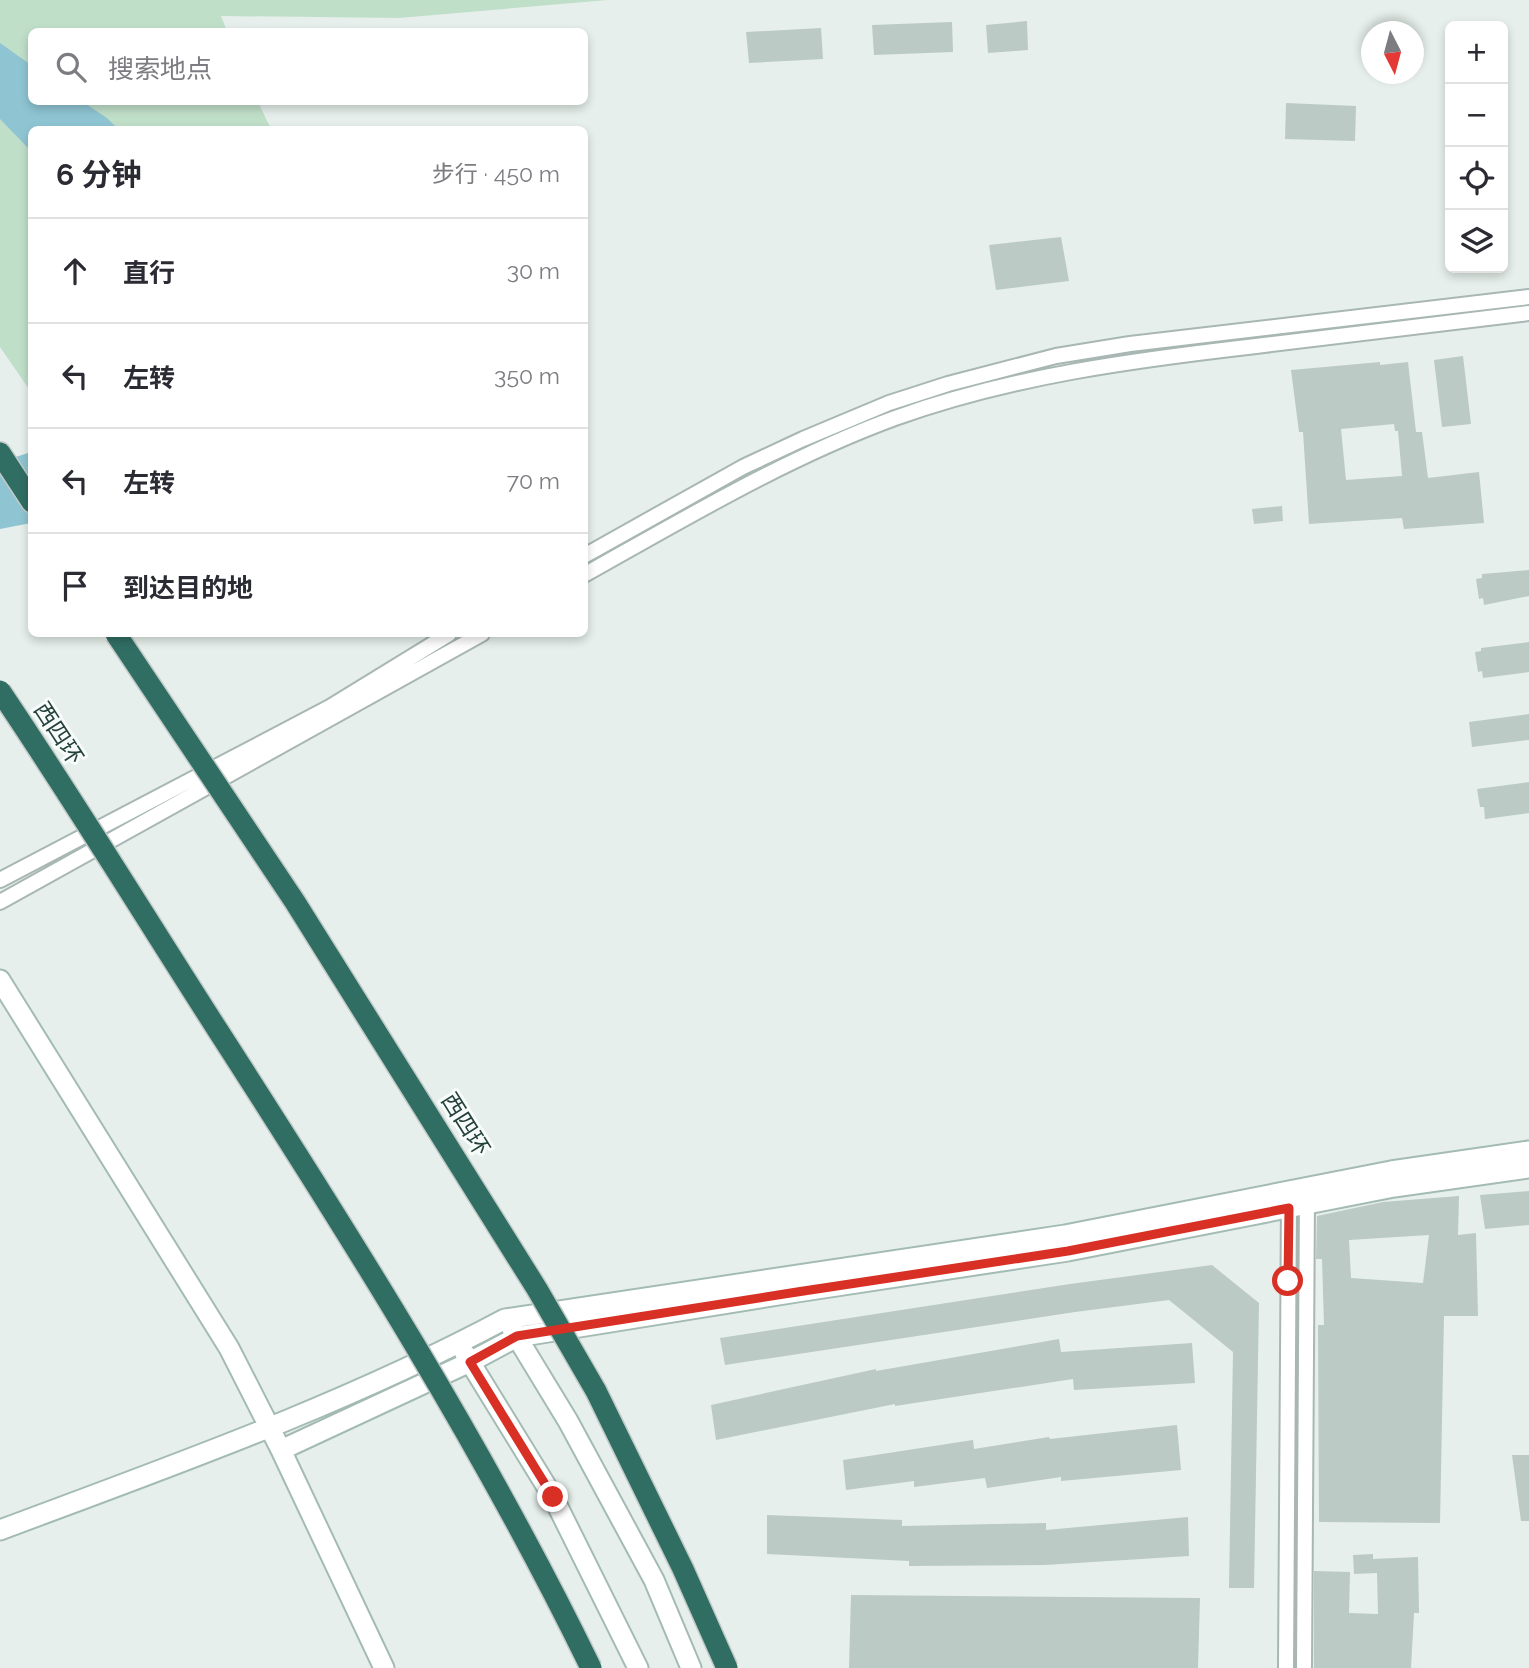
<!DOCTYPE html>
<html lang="zh">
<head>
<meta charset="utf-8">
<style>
  :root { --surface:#fff; --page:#f7f7f7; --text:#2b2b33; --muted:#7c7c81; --line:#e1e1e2 }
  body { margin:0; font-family:Raleway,"Noto Sans SC",sans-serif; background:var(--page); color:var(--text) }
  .controls { position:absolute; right:21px; top:21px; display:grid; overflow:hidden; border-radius:10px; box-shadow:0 4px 10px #0003 }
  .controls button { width:63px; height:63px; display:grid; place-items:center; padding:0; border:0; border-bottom:2px solid var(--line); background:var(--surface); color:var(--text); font:35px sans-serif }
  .compass { position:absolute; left:1361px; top:21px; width:63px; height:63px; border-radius:50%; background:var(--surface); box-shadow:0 4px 10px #0003; rotate:174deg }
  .stop { position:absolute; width:21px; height:21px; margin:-16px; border:5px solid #d93025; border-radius:50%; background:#fff }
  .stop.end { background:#d93025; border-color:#fff; box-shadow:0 2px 7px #0008 }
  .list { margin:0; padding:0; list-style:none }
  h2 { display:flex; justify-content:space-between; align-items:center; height:91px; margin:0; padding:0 28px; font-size:30px }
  h2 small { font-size:23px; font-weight:400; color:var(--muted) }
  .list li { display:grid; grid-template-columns:46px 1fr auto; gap:21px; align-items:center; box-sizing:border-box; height:105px; padding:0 28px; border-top:2px solid var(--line) }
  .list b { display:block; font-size:26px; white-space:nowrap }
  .list em { font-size:23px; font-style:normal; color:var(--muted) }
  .icon { flex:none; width:38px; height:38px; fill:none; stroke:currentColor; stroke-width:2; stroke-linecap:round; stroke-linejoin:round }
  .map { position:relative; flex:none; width:1529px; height:1668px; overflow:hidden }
  .search { position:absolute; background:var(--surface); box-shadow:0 4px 10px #0003; left:28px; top:28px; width:560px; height:77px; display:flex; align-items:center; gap:18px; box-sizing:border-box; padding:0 24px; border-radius:10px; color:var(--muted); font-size:26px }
  .panel { position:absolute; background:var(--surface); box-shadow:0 4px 10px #0003; left:28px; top:126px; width:560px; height:511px; border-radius:10px }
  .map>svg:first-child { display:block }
  .green { fill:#c0dfc9 }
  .water { fill:#8fc5d3 }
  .building { fill:#bbcac4; fill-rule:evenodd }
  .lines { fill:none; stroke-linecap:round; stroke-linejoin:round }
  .street-casing { stroke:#a8b7b3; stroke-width:18 }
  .secondary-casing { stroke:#a4bbb4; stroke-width:23 }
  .highway-casing { stroke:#c2cac8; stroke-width:24 }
  .street { stroke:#fff; stroke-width:14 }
  .secondary { stroke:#fff; stroke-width:19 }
  .highway { stroke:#306e63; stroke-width:21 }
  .highway-bridge-casing { stroke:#c2cac8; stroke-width:24; stroke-linecap:butt }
  .highway-bridge { stroke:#306e63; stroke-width:21 }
  .route { stroke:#d93025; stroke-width:9 }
  .labels { text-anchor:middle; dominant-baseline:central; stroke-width:6; stroke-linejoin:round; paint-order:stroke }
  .street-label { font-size:23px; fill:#25413b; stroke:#f7fbf9 }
</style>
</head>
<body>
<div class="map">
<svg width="1529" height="1668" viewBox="0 0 1529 1668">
  <rect width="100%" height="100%" fill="#e6efeb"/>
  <!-- green -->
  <path class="green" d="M0,0H608L399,18L221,16L227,31L32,32V102H258L271,129L32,130L31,392L0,347Z"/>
  <!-- water -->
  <path class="water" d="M0,43L31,65L32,102H83L107,118L118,129L32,130L31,151L0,119Z
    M31,452V523L0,529V462Z"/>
  <!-- building -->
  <path class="building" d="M1027,21L1028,50L988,53L986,25Z
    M952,22L953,52L874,55L872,25Z
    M821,28L823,59L749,63L746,32Z
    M1286,103L1356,106L1355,141L1285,139Z
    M1061,237L1069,281L996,290L989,245Z
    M1463,356L1471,424L1442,427L1434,360Z
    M1380,362V365L1408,362L1416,432H1422L1428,478L1479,472L1484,523L1404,529L1402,518L1309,524L1303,432H1299L1291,370ZM1394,424L1395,431H1398L1402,476L1346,480L1341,429Z
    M1282,506L1283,521L1254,524L1252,509Z
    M1529,570V596L1484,605L1483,598L1479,599L1476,579L1482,578V574Z
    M1529,642V672L1483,678L1482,671L1478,672L1475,652L1481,651V648Z
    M1529,714V740L1472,747L1469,722Z
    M1529,782V813L1485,819L1484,807H1480L1477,789Z
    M1529,1191V1225L1485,1229L1480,1195Z
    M1459,1196L1458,1235L1476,1233L1478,1316H1444L1440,1523L1319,1522L1318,1325H1324L1322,1259H1316L1317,1216L1383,1202ZM1429,1235L1423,1283L1351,1278L1349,1240Z
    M1212,1265L1259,1303L1254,1588H1229L1233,1352L1169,1300L1075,1312L725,1365L720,1338L1070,1284Z
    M1059,1339L1061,1352L1192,1343L1195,1383L1074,1390L1073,1379L895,1406V1404L716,1440L711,1405L876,1369V1371Z
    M1177,1425L1181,1470L1061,1481V1477L987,1488L985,1478L914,1487V1481L846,1490L843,1460L973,1440L974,1449L1049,1437L1050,1439Z
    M1512,1455H1529V1521H1521Z
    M767,1515L902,1520V1526L1046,1523V1530L1188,1517L1189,1556L1045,1565L909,1566V1561L767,1554Z
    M1373,1554V1559L1418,1557L1419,1613H1414L1411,1668H1314V1571L1350,1572L1349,1613L1378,1614L1377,1573L1354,1574L1353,1555Z
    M851,1595L1200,1598L1198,1668H849Z"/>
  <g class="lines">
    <defs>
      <path id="street" d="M584,556L743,467L803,439L889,403L948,384L1056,356L1130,344L1529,297
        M584,575C686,518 786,458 895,418C1012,376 1134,360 1256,346C1347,335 1438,324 1529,313
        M0,880L330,707L449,634
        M0,902L482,634
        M1286,1668L1289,1199
        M1304,1668L1307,1197"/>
      <path id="secondary" d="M0,980L229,1348L281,1450L384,1668
        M512,1329L568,1421L654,1580L691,1668
        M465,1354L553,1497L638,1668
        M281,1450L470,1362L517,1337L797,1292L1068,1251L1394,1187L1529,1168
        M0,1530C171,1466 344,1405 505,1319L1065,1235L1391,1171L1529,1151"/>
      <path id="highway" d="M0,453L32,502"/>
    </defs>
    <!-- street casing -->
    <use href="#street" class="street-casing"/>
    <!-- secondary casing -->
    <use href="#secondary" class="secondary-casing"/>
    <!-- highway casing -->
    <use href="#highway" class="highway-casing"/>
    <!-- street -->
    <use href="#street" class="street"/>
    <!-- secondary -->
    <use href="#secondary" class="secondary"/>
    <!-- highway -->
    <use href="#highway" class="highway"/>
    <defs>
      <path id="highway-bridge" d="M116,634L295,902L537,1289L596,1391L683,1569L727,1668
        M0,691C75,802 145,917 217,1029C351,1237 483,1446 591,1668"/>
    </defs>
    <!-- highway-bridge casing -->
    <use href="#highway-bridge" class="highway-bridge-casing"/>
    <!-- highway-bridge -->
    <use href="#highway-bridge" class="highway-bridge"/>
  </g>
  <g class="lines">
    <!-- route -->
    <path class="route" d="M553,1497L470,1362L517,1336L797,1292L1068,1251L1289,1208L1288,1281"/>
  </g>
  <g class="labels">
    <!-- street labels -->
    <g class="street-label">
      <text transform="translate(59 733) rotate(57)">西四环</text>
      <text transform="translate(466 1124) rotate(58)">西四环</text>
    </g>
  </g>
</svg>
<div class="controls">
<button>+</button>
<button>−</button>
<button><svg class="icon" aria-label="locate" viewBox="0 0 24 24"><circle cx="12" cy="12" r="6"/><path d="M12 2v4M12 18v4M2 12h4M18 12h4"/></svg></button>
<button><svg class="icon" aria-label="layers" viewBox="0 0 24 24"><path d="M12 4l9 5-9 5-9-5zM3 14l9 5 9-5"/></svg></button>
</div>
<svg class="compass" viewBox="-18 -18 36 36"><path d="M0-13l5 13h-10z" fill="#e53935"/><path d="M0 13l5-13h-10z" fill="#7c7c81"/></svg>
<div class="stop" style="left:1288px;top:1281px"></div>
<div class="stop end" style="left:553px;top:1497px"></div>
<div class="search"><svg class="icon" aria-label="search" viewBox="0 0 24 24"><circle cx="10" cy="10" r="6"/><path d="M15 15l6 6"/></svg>搜索地点</div>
<section class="panel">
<h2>6 分钟<small>步行 · 450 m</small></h2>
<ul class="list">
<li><svg class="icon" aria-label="ahead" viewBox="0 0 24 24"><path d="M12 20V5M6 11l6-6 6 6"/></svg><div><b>直行</b></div><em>30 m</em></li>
<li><svg class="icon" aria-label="left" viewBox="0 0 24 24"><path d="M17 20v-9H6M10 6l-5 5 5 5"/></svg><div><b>左转</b></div><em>350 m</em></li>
<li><svg class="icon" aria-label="left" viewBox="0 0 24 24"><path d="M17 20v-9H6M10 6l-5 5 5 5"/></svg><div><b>左转</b></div><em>70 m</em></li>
<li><svg class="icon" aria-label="arrive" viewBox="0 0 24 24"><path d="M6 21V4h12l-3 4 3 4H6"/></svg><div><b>到达目的地</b></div></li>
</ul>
</section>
</div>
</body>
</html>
